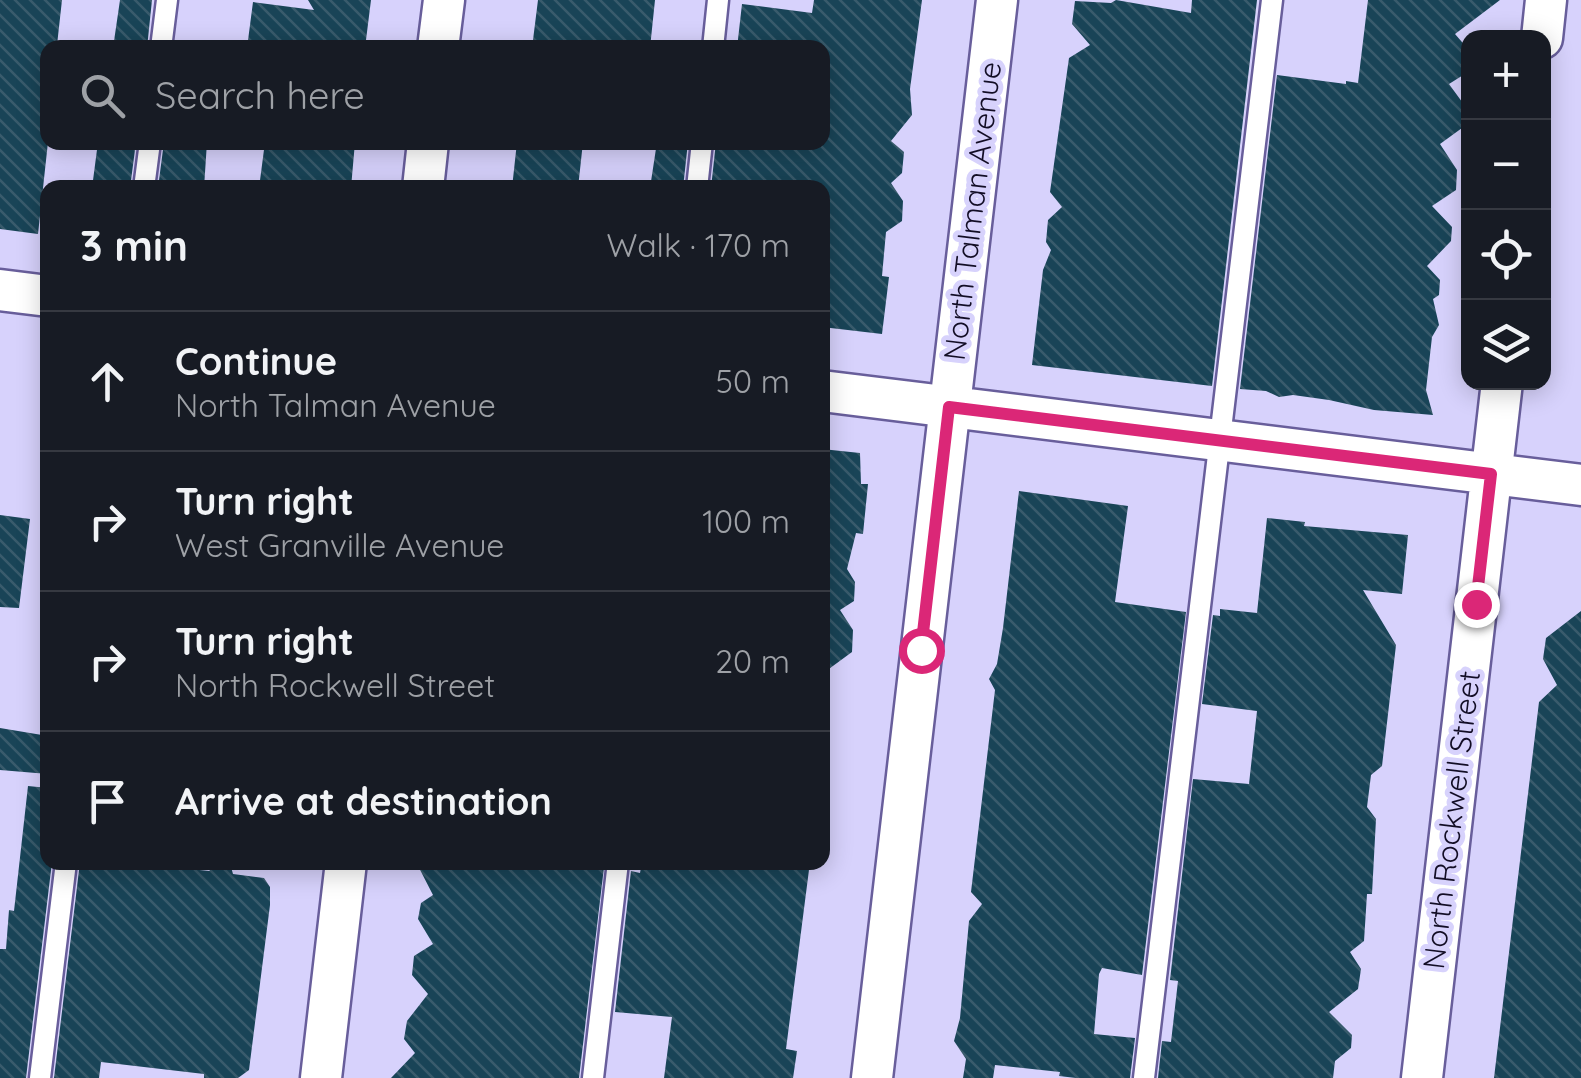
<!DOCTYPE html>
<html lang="en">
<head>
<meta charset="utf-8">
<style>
  :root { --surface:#171b24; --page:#20242c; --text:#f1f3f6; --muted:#9ea1a6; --line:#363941 }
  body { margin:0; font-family:Quicksand,sans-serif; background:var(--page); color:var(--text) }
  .controls { position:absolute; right:30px; top:30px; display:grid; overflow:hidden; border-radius:20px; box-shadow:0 5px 25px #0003 }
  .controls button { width:90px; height:90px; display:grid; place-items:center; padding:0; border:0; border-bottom:2px solid var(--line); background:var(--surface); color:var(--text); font:50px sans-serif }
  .stop { position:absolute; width:30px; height:30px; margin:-22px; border:8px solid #db2777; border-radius:50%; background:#fff }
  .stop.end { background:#db2777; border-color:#fff; box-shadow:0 2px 10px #0008 }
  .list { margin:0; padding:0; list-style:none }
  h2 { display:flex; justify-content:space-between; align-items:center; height:130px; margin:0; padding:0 40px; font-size:42px }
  h2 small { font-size:32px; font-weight:400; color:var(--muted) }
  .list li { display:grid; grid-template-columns:65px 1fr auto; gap:30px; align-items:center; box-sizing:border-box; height:140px; padding:0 40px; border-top:2px solid var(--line) }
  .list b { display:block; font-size:38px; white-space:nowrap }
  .list p { margin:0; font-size:32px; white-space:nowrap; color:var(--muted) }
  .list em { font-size:32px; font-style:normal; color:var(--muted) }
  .icon { flex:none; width:55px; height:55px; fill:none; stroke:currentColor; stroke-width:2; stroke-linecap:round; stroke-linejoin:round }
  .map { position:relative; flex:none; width:1581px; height:1078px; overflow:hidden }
  .search { position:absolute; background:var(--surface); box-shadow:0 5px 25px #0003; left:40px; top:40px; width:790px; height:110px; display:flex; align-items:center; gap:25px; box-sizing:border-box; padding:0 35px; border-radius:20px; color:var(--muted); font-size:38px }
  .panel { position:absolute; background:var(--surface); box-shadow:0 5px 25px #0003; left:40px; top:180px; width:790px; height:690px; border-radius:20px }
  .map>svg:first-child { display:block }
  .building { fill:url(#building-back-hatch) }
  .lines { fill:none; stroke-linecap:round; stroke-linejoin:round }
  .service-casing { stroke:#685e9b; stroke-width:25 }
  .minor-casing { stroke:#685e9b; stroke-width:45 }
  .service { stroke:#fff; stroke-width:20 }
  .minor { stroke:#fff; stroke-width:40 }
  .route { stroke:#db2777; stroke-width:12 }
  .labels { text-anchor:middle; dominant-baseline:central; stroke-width:10; stroke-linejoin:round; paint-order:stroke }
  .street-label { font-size:30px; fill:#120d25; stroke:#d7d2fc }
</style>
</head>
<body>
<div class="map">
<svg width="1581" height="1078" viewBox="0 0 1581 1078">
  <defs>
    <pattern id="building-back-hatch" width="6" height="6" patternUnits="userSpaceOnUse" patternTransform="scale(2.5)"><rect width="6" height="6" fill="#194457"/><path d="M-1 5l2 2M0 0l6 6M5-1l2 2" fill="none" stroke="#395b6c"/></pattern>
  </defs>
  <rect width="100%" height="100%" fill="#d7d2fc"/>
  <!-- building -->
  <path class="building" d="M0,0H62L57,45L48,44V142L38,234L0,229Z
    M120,0H152L147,48H113Z
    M308,0H371L365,48H247L253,2L314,10Z
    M538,0H655L650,48H532Z
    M814,0H922L910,89L912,115L891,141L904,152L902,173L891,183L903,201L902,221L886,232L882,276L889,277L882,334L822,327V188H711L716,142H822V48H737L742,4L812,13Z
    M1116,0L1191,13L1192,0H1257L1212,386L1032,365L1043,270L1051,250L1046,242L1048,220L1062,207L1050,192L1069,58L1090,45L1072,24L1075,1L1111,3Z
    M1368,0H1500L1455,34L1468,49V72L1449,84L1465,106L1462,128L1440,144L1457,170L1456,190L1432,206L1452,227L1451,241L1427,266L1440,280L1439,295L1433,299L1439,325L1432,337L1426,390L1433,415L1374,410L1329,400L1293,395L1279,397L1266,391L1240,389L1277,75L1346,84V81L1358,83Z
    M98,142H136L130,188H92Z
    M164,142H207L204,188H158Z
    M265,142H355L351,188H259Z
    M517,142H583L578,188H512Z
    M657,142H688L683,188H650Z
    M822,449L860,453L861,484H868L863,534L856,533L847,569L855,582L854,601L840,610L853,630L852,652L822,674Z
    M1019,491L1128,506L1115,602L1186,612L1142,975L1102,968L1099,974L1094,1034L1135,1038L1130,1078H1076L1059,1076L1060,1072L995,1065L993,1078H963L966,1059L954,1041L960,1018L969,921L982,904L971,892L995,690L989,679L997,664L1003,628Z
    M0,515L30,519L19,608L0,607Z
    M1267,518L1305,522L1304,526L1408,535L1402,594L1363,590L1396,645L1382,766L1371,775L1367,807L1376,819L1372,894H1367L1364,941L1350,952L1361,969L1358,989L1329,1012L1352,1035L1351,1048L1335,1061L1333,1078H1158L1162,1041L1171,1042L1178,981L1170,980L1193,779L1249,784L1257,711L1202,704L1213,615L1220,616V609L1257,613Z
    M1581,611V1078H1494L1539,702L1557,685L1543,659L1546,638Z
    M0,728L48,736V774L0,770Z
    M28,786L48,788V862H52L26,1078H0V949H6L9,910L14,911Z
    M80,862L133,863L209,871L215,866L231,867L233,874L264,878L270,887V905L249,1070L238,1078H204V1074L101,1062L99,1078H54Z
    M416,862H576L604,867L579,1078H391L415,1053L404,1039L407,1021L428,994L412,975L414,956L433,944L418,919L421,903L433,895Z
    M642,862H810L786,1049L797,1051L793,1078H664L672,1017L615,1012L631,871L640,873Z"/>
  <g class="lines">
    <defs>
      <path id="service" d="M161,48L167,0
        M713,48L718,0
        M144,188L150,142
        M697,188L702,142
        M40,1078L66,862
        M593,1078L618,862
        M1144,1078L1272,0"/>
      <path id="minor" d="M1542,38L1546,0
        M438,48L444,0
        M423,188L428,142
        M0,290L48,296
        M822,391L1581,485
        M321,1078L346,862
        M872,1078L997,0
        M1422,1078L1502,382"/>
    </defs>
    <!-- service casing -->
    <use href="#service" class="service-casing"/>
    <!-- minor casing -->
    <use href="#minor" class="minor-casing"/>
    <!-- service -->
    <use href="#service" class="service"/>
    <!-- minor -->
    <use href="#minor" class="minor"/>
  </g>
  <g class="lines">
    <!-- route -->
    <path class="route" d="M921,650L949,407L1491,474L1476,604"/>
  </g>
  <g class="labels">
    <!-- street labels -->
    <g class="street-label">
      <text transform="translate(972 211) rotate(-83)">North Talman Avenue</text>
      <text transform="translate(1451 820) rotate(-83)">North Rockwell Street</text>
    </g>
  </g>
</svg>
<div class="controls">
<button>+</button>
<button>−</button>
<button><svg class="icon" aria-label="locate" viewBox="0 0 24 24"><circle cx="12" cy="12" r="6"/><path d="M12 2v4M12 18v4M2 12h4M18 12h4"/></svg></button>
<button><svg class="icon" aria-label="layers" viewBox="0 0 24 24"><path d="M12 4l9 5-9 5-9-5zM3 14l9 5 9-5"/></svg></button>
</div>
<div class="stop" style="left:921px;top:650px"></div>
<div class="stop end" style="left:1476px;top:604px"></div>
<div class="search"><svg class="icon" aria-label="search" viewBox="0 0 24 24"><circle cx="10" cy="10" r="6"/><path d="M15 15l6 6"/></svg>Search here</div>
<section class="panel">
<h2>3 min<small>Walk · 170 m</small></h2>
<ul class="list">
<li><svg class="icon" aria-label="ahead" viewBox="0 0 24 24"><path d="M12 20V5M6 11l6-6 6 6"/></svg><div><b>Continue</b><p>North Talman Avenue</p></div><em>50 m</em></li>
<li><svg class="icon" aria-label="right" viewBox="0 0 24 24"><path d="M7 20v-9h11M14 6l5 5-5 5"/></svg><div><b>Turn right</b><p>West Granville Avenue</p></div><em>100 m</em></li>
<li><svg class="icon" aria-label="right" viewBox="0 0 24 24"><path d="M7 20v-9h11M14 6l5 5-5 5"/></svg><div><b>Turn right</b><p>North Rockwell Street</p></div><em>20 m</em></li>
<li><svg class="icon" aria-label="arrive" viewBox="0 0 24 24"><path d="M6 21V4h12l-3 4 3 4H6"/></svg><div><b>Arrive at destination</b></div></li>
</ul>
</section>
</div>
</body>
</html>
